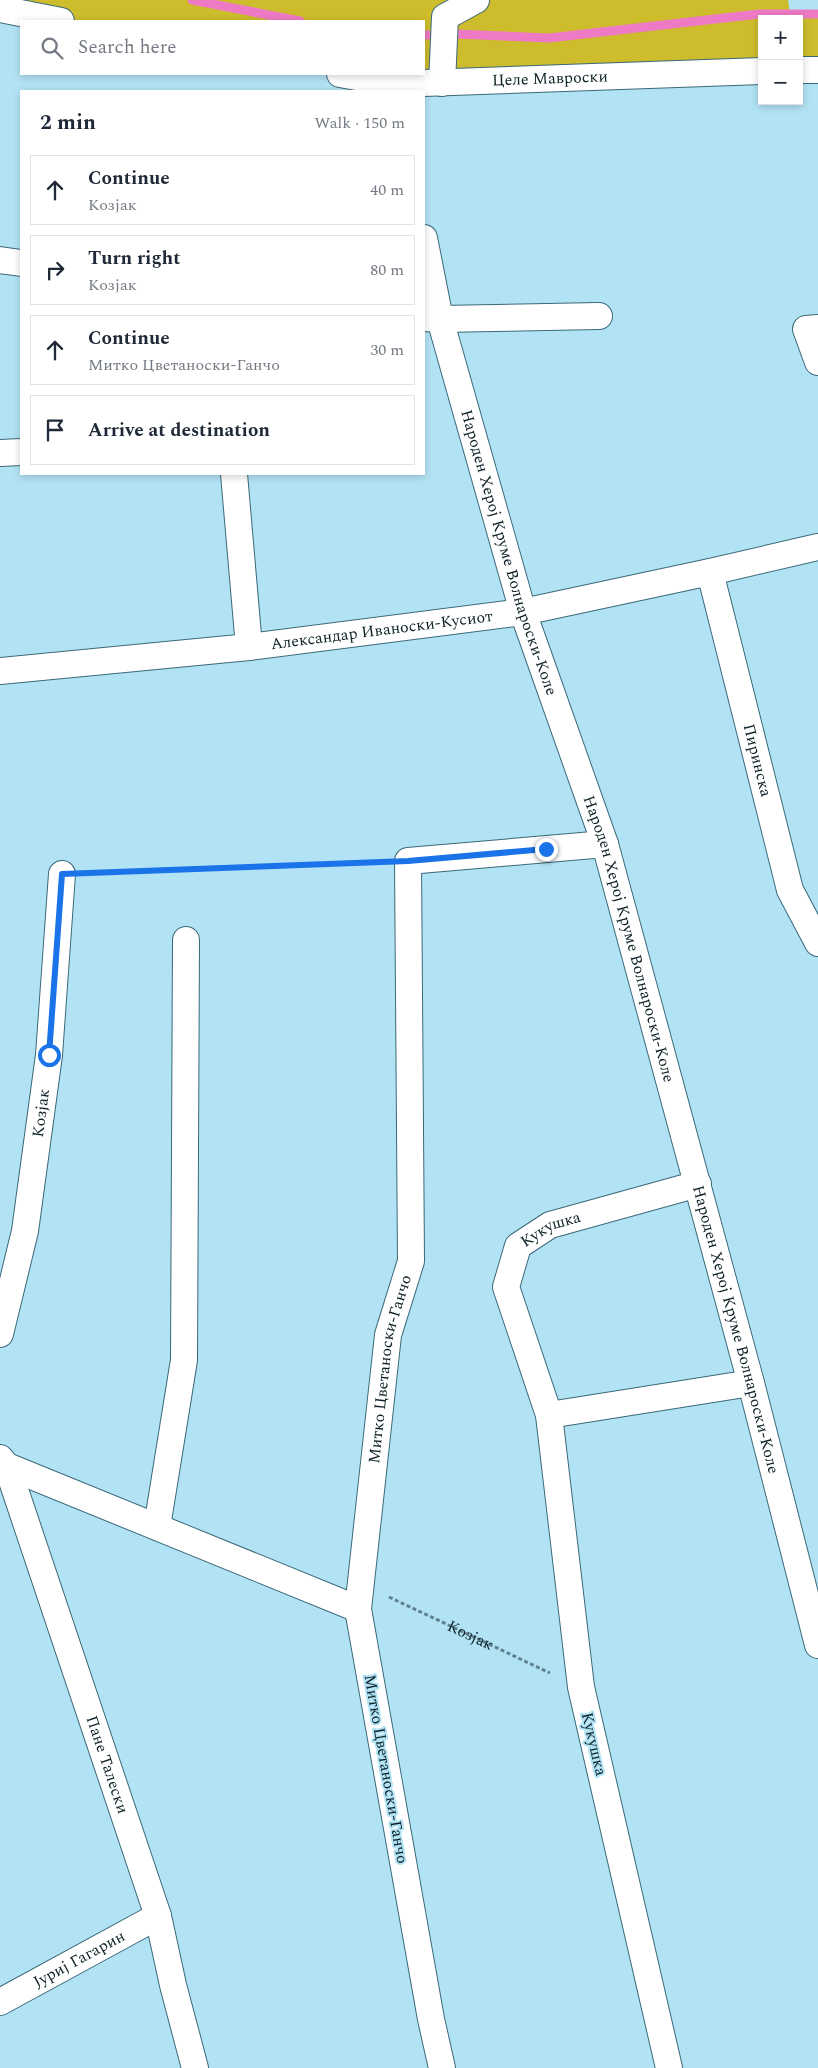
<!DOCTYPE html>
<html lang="en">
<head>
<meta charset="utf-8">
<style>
  :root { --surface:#fff; --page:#f6f6f7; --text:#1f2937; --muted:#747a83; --line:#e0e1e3 }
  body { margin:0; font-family:Spectral,serif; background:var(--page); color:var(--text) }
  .controls { position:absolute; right:15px; top:15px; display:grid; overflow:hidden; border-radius:0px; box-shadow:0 2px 8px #0003 }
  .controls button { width:45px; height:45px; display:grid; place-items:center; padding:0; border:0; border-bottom:1px solid var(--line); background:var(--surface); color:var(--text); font:25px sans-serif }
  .stop { position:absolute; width:15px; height:15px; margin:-11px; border:4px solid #1a73e8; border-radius:50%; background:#fff }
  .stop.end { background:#1a73e8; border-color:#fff; box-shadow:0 1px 5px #0008 }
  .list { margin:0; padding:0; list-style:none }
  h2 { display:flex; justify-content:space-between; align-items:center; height:65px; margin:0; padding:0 20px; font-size:21px }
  h2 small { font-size:16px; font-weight:400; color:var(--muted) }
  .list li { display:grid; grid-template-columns:32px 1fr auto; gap:15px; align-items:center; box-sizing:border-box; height:70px; margin:0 10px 10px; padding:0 10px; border:1px solid var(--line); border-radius:0px }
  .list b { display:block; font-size:19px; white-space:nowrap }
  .list p { margin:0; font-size:16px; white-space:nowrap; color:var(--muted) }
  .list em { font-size:16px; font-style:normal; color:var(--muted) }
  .icon { flex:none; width:28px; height:28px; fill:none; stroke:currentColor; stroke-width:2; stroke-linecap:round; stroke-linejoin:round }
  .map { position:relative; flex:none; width:818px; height:2068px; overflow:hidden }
  .search { position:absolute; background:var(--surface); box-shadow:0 2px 8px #0003; left:20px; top:20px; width:405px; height:55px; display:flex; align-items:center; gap:12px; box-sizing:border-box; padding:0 18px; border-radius:0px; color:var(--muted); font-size:19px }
  .panel { position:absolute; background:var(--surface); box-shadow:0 2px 8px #0003; left:20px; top:90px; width:405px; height:385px; border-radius:0px }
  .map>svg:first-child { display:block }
  .green { fill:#cdbd2c }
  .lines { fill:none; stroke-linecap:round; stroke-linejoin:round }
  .stream { stroke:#ee7ac5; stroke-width:9 }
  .minor-casing { stroke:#3b6979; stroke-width:28 }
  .path { stroke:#60838f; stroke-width:3; stroke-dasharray:4 2.5; stroke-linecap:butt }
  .minor { stroke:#fff; stroke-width:26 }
  .route { stroke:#1a73e8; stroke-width:6 }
  .labels { text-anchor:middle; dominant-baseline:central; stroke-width:4; stroke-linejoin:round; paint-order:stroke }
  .street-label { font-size:16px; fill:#0c2026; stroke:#b2e3f5 }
</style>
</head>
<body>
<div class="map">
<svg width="818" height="2068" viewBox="0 0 818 2068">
  <rect width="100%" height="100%" fill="#b2e3f5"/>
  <!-- green -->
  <path class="green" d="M0,0H448L445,16L476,0H788L790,14H818V70H799V19H762V71L424,74V21H61Z"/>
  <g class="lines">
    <!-- stream -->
    <path class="stream" d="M192,0L300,21
      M455,34L549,38L759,14H818
      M424,35H428"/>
    <defs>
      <g id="minor">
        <path d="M0,9L61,21"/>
        <path d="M799,70H818"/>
        <path id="s2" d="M340,74L395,84L762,71"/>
        <path d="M442,83L445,17L476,0"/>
        <path id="s3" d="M424,238L440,319L523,612L605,844L751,1383L818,1645"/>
        <path d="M0,260L21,263"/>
        <path d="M424,318L440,319L599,316"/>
        <path d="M818,328L806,329L818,362"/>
        <path d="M0,453L21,452"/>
        <path d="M234,474L249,647"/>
        <path id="s4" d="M710,572L790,890L818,943"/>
        <path id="s5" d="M0,671L249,647L523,612L710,572L818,547"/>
        <path id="s6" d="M0,1334L25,1231L49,1055L62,874"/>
        <path d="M549,1415L751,1383"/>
        <path d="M0,1458L7,1466L358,1609"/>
        <path id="s7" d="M7,1466L158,1916L173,1985L195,2068"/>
        <path d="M157,1527L184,1360L186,940"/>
        <path id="s8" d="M0,2002L158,1916"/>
        <path id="s9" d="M442,2068L431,2019L358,1609L388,1335L411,1261L408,861L605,844"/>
        <path id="s10" d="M669,2068L581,1687L549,1415L506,1287L518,1246L550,1225L698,1184"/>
      </g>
    </defs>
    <!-- minor casing -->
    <use href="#minor" class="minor-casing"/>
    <!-- path -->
    <g class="path">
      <path d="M89,873L380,862"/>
      <path id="s1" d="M389,1597L550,1673"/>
    </g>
    <!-- minor -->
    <use href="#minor" class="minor"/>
  </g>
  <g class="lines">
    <!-- route -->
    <path class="route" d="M49,1055L62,874L408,861L546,849"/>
  </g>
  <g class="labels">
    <!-- street labels -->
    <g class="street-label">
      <text stroke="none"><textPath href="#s2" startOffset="211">Целе Мавроски</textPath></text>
      <text stroke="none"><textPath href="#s3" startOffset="326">Народен Херој Круме Волнароски-Коле</textPath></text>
      <text stroke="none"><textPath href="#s5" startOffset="384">Александар Иваноски-Кусиот</textPath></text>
      <text stroke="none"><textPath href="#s4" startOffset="194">Пиринска</textPath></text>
      <text stroke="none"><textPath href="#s3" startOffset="731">Народен Херој Круме Волнароски-Коле</textPath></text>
      <text stroke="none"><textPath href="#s6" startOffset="225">Козјак</textPath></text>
      <text stroke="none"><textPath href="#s10" startOffset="880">Кукушка</textPath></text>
      <text stroke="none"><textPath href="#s3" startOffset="1136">Народен Херој Круме Волнароски-Коле</textPath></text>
      <text stroke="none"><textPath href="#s9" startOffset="709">Митко Цветаноски-Ганчо</textPath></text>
      <text stroke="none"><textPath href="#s1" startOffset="90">Козјак</textPath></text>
      <text transform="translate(594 1744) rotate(77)">Кукушка</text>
      <text stroke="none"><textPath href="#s7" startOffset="315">Пане Талески</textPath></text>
      <text transform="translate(386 1769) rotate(80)">Митко Цветаноски-Ганчо</text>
      <text stroke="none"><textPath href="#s8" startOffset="90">Јуриј Гагарин</textPath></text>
    </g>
  </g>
</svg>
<div class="controls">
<button>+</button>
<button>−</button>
</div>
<div class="stop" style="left:49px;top:1055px"></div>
<div class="stop end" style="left:546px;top:849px"></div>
<div class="search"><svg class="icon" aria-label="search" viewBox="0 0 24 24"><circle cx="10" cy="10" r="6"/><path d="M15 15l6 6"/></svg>Search here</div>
<section class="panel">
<h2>2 min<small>Walk · 150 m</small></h2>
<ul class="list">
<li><svg class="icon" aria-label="ahead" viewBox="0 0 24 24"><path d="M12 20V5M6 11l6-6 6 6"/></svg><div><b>Continue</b><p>Козјак</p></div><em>40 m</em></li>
<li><svg class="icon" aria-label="right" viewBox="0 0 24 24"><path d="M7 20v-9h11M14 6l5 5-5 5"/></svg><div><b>Turn right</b><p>Козјак</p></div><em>80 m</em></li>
<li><svg class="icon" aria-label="ahead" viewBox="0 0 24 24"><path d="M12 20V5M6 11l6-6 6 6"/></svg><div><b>Continue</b><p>Митко Цветаноски-Ганчо</p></div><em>30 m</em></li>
<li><svg class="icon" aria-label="arrive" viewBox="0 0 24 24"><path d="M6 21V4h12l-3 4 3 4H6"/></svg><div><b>Arrive at destination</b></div></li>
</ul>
</section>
</div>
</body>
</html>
